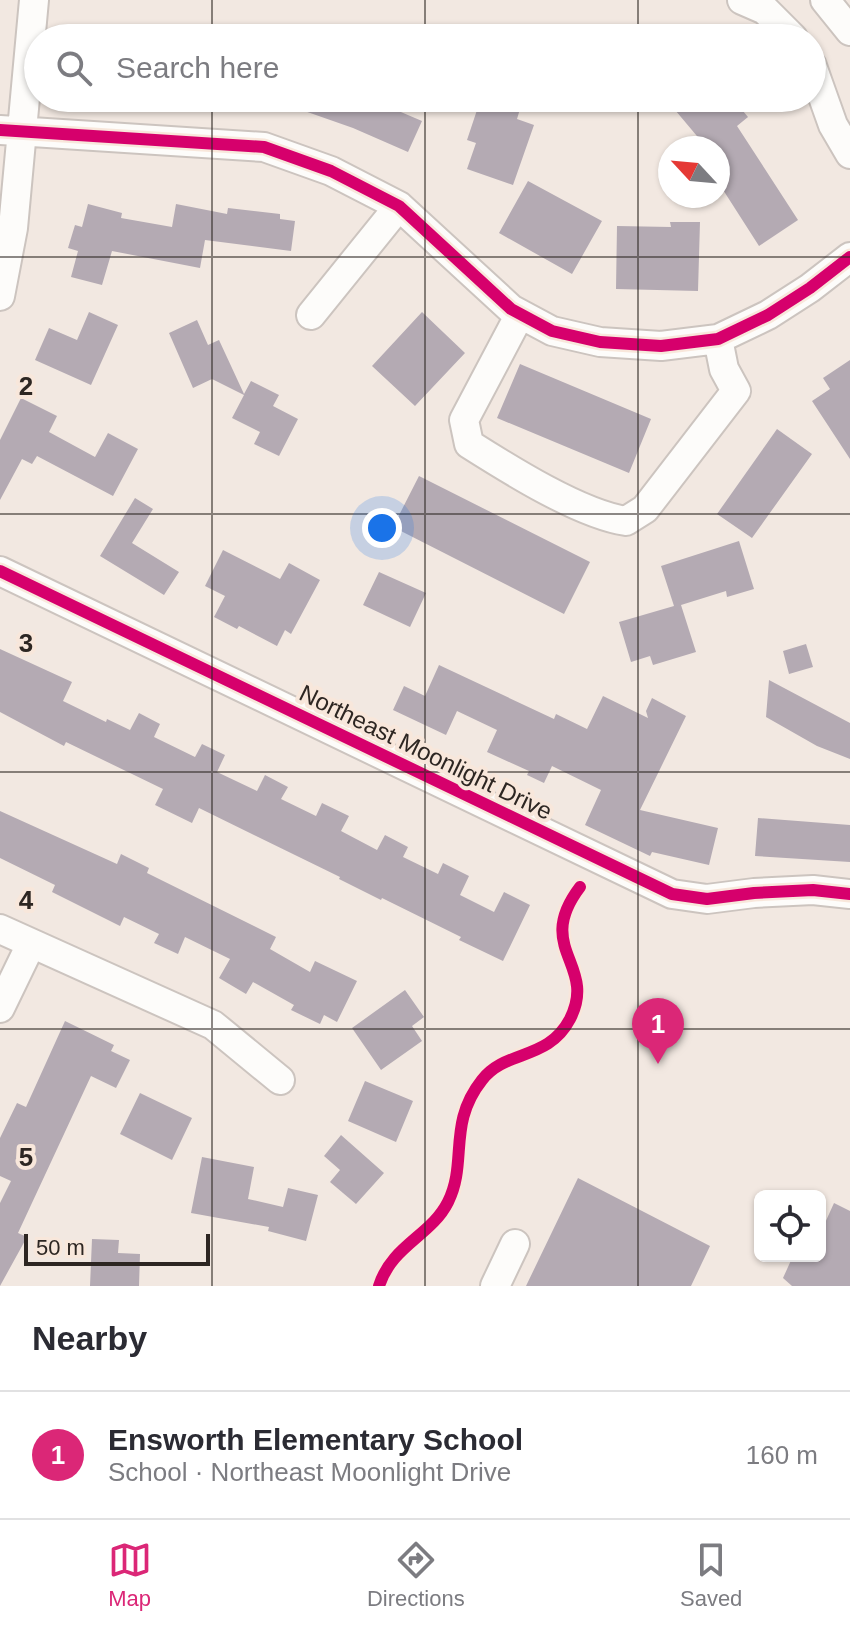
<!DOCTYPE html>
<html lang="en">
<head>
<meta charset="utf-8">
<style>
  :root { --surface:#fff; --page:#f2f2f3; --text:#2b2b33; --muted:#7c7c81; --line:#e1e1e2; --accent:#db2777 }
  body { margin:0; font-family:Helvetica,sans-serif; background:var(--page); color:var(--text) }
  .controls { position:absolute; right:24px; bottom:24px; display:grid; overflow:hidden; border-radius:12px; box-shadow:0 2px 6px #0004 }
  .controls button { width:72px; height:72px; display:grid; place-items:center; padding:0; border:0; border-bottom:2px solid var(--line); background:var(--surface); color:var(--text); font:40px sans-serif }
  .compass { position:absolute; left:658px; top:136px; width:72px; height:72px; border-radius:50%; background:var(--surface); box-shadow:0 2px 6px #0004; rotate:296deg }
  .scale { position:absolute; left:24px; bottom:20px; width:186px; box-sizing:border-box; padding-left:8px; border:4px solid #2d2622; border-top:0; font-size:22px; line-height:28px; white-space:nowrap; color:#2d2622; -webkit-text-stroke:6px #f8e7db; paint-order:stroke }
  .you { position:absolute; left:382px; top:528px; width:28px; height:28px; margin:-20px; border:6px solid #fff; border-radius:50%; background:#1a73e8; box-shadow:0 0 0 12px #1a73e833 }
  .badge { display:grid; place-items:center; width:52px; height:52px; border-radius:50%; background:var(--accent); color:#fff; font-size:26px; font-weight:700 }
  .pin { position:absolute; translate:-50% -66px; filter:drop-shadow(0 2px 4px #0008) }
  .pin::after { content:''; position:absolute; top:42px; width:28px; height:24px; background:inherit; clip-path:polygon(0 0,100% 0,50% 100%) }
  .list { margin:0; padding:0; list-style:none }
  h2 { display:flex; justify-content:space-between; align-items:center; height:104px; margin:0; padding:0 32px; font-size:34px }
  h2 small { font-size:26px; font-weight:400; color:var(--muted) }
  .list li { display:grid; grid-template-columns:52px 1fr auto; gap:24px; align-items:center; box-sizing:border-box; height:128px; padding:0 32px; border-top:2px solid var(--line) }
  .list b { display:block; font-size:30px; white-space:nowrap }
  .list p { margin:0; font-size:26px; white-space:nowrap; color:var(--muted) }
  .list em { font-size:26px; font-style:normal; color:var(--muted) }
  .icon { flex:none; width:44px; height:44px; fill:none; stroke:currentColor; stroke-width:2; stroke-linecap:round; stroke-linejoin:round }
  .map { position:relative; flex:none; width:850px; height:1286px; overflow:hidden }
  .search { position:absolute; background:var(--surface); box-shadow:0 2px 6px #0004; left:24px; right:24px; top:24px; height:88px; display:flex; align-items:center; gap:20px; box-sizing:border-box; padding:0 28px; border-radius:44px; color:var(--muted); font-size:30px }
  .sheet { height:232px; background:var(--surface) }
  nav { display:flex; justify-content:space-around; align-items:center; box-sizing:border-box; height:112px; border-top:2px solid var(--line); background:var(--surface); font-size:22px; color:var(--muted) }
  nav a { display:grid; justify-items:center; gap:4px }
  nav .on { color:var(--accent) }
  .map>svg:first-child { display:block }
  .building { fill:#b4aab3 }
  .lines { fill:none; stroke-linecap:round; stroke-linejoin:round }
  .minor-casing { stroke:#ccc4bf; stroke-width:32 }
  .minor { stroke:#fdfcfa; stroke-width:28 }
  .cycleway-casing { stroke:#f8e7db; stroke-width:17 }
  .cycleway { stroke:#d6006c; stroke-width:12 }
  .grid { fill:none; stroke:#2d2622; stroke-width:2; stroke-opacity:0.55 }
  .labels { text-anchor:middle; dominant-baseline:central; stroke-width:8; stroke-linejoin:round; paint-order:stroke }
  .street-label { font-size:24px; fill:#2d2622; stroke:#f8e7db }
  .grid-label { font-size:26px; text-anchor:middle; font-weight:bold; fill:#2d2622; stroke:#f8e7db; stroke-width:8; stroke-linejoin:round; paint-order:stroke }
</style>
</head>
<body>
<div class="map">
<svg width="850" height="1286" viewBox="0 0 850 1286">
  <rect width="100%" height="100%" fill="#f2e8e1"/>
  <!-- building -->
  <path class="building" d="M277,98H368L422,121L408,152L353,128L276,101Z
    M481,98H489L520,109L517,119L534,125L513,185L467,169L476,143L467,140Z
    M665,98H732L748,117L737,126L798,220L759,246L718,182V148H707Z
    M528,181L602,221L572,274L499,233Z
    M88,204L122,213L121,218L172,227L176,204L227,214L228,208L280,214V219L295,221L291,251L205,240L200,268L112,251L102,285L71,277L78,251L68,248L75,225L82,227Z
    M670,222H700L698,291L616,289L617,226L671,227Z
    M89,312L118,325L91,385L35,360L49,328L77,340Z
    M422,312L465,353L415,406L372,366Z
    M197,320L208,345L219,340L244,394L251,381L279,395L273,406L298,419L279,456L254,444L260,432L232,418L244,395L212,379L193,388L169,333Z
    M850,360V459L812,401L830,389L823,378Z
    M520,364L651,419L629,473L497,418Z
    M21,398L57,416L49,432L95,457L108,433L138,449L113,496L37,456L32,464L22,459L0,500V440Z
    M777,429L812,454L752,538L717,514Z
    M419,476L590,562L564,614L393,527Z
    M135,498L153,509L132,543L179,572L164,595L100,556Z
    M739,541L754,589L727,597L726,591L681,605L696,652L653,665L650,656L631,662L619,622L674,606L661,566Z
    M223,550L280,579L289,563L320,580L291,634L285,630L277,646L239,626L237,629L214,617L225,596L205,586Z
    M379,572L426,593L410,627L363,605Z
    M806,644L813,667L789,674L783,651Z
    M0,649L72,682L63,701L106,722L107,719L130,730L139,713L160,724L154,737L195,757L202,744L225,755L217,772L257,791L265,775L288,787L281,799L316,816L322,803L349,816L341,831L377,850L385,835L408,847L403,857L438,874L443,863L469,876L460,895L494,912L504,892L530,905L503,961L459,940L461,937L382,898L381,900L339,879L340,877L199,808L192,823L155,805L163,789L66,742L64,746L0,712Z
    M439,665L554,719L556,714L587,729L603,696L648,718L646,711L652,698L686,716L640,810L718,828L709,865L652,852L650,856L585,825L601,790L552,766L544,783L527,775L529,771L487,752L497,730L457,711L446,735L393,710L404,686L425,696Z
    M769,680L850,723V759L817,746L766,717Z
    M0,811L117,864L121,854L149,868L147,873L276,937L270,949L310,972L315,961L357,981L337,1022L324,1015L320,1024L291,1010L294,1005L253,982L246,994L219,978L230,959L185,937L178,954L154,943L159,934L124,917L120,926L52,892L55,885L0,858Z
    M758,818L850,825V862L755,856Z
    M405,990L424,1017L412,1026L422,1041L381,1070L352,1028Z
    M65,1021L114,1045L111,1051L130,1060L116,1088L91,1076L18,1233L27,1237L0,1286V1203L11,1181L0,1176V1138L17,1103L26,1107Z
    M365,1081L413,1101L396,1142L348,1121Z
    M140,1093L192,1118L172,1160L120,1134Z
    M341,1135L384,1173L356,1204L330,1182L340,1170L324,1156Z
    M202,1157L254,1167L248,1199L283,1207L288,1188L318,1195L306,1241L268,1231L269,1227L191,1213Z
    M578,1178L710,1246L691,1286H526Z
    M834,1203L850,1211V1286H792L783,1278L793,1256H820V1234Z
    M92,1239L119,1240L118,1253L140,1254L139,1286H90Z"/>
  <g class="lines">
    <defs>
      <path id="minor" d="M742,0L765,10L793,38
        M825,0L850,31
        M812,66L833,125L850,154
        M0,130L264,147L331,171L399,206L511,309L552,331L600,342L661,346L718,339L768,315L810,288L850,257
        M0,296L13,228L34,0
        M520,314L464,420L469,444C510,470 580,514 626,521L645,509L736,391L724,369L718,339
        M311,315L399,206
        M0,571L672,894L707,899L754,893L813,890L850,894
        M0,929L213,1025L280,1080
        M0,1008L31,944
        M495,1286L515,1244"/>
    </defs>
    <!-- minor casing -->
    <use href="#minor" class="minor-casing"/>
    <!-- minor -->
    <use href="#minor" class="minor"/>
    <defs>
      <path id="cycleway" d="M0,130L264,147L331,171L399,206L511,309L552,331L600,342L661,346L718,339L768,315L810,288L850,257
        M0,571L672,894L707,899L754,893L813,890L850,894
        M379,1286C392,1245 431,1236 448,1202C468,1162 447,1124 482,1080C506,1049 548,1061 570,1019C598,964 533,949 580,887"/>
    </defs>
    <!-- cycleway casing -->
    <use href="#cycleway" class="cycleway-casing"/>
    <!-- cycleway -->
    <use href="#cycleway" class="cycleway"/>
  </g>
  <!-- grid -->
  <path class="grid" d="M212,0V38M425,0V38M638,0V38M212,98V1286M425,98V1286M638,98V1286M0,257H850M0,514H850M0,772H850M0,1029H850"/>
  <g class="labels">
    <!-- street labels -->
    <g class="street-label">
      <text transform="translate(426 752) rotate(26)">Northeast Moonlight Drive</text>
    </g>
  </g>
  <g class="grid-label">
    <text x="26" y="395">2</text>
    <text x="26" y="652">3</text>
    <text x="26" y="909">4</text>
    <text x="26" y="1166">5</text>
  </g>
</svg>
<div class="controls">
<button><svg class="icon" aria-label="locate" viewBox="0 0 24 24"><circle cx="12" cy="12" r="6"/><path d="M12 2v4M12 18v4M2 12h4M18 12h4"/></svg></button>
</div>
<svg class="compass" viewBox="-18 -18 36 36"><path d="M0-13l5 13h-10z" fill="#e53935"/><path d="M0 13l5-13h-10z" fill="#7c7c81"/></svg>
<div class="scale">50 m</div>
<div class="you"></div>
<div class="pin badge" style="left:658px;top:1064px">1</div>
<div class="search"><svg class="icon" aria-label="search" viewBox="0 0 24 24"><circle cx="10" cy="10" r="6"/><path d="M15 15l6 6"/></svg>Search here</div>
</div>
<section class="sheet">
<h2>Nearby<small></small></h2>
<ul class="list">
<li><span class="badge">1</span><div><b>Ensworth Elementary School</b><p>School · Northeast Moonlight Drive</p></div><em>160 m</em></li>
</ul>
</section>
<nav>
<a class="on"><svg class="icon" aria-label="map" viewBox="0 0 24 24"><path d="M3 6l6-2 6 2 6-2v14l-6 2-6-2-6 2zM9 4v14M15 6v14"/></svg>Map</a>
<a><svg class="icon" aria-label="directions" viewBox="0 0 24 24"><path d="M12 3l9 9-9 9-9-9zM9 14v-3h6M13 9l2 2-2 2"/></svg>Directions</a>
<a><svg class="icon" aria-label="saved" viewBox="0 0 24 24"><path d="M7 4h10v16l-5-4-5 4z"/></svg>Saved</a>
</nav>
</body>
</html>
